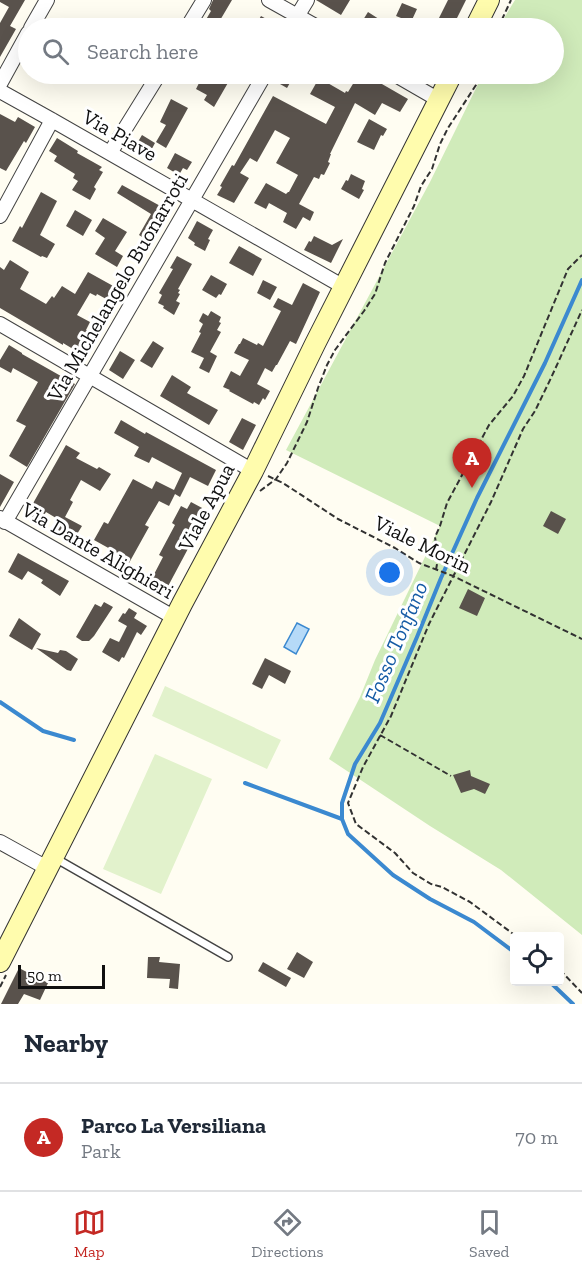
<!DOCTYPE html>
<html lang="en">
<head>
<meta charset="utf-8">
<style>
  :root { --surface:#fff; --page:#f2f2f3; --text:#1f2937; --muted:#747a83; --line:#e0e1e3; --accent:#c42924 }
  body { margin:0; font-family:"Zilla Slab",serif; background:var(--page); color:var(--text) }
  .controls { position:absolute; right:18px; bottom:18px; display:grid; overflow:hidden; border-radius:6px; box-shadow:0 6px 24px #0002 }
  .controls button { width:54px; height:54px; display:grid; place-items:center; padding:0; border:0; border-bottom:2px solid var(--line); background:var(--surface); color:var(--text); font:30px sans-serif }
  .scale { position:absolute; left:18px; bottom:15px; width:87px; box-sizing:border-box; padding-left:6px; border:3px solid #101010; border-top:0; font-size:16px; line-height:21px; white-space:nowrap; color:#101010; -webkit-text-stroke:4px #fff; paint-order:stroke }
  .you { position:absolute; left:390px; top:573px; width:21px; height:21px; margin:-15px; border:4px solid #fff; border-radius:50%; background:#1a73e8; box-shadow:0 0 0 9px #1a73e833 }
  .badge { display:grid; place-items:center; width:39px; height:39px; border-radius:50%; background:var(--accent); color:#fff; font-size:20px; font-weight:700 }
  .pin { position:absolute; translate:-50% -50px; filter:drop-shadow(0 2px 3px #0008) }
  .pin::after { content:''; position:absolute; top:32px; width:21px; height:18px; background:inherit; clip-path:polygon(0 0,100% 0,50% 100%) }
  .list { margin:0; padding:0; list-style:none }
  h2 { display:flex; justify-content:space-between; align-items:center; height:78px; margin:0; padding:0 24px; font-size:26px }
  h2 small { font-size:20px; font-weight:400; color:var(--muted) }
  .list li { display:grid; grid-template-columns:39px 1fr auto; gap:18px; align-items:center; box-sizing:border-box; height:108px; padding:0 24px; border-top:2px solid var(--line) }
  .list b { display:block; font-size:22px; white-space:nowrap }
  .list p { margin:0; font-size:20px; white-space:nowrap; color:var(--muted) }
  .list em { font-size:20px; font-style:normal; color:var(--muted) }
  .icon { flex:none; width:33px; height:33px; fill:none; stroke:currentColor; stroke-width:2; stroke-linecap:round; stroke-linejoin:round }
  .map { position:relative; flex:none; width:582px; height:1004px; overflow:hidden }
  .search { position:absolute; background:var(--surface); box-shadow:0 6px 24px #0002; left:18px; right:18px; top:18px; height:66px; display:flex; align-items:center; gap:15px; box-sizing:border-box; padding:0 21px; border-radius:33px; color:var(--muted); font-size:22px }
  .sheet { height:186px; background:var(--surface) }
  nav { display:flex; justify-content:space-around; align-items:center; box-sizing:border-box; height:84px; border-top:2px solid var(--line); background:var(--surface); font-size:16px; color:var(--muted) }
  nav a { display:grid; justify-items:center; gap:3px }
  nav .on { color:var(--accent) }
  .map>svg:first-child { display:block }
  .green { fill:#d0ebba }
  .pitch { fill:#e2f2cc }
  .water { fill:#b6daf8; stroke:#3b89d0; stroke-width:1.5 }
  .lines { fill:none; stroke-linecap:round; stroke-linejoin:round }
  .stream { stroke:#3b89d0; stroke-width:4 }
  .building { fill:#59524c }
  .lane-casing { stroke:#434343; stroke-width:10 }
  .street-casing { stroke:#434343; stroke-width:16 }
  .secondary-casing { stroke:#323232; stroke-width:22 }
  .path { stroke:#323232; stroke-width:2; stroke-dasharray:6 3; stroke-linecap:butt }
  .lane { stroke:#fff; stroke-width:7 }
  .street { stroke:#fff; stroke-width:14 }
  .secondary { stroke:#fffcad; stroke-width:20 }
  .labels { text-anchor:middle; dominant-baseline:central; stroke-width:6; stroke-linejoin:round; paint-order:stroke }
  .street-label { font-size:21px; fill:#101010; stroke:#fff }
  .water-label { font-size:22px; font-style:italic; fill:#155ba5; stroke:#fff }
</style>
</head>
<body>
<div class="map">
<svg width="582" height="1004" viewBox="0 0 582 1004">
  <rect width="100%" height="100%" fill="#fffdf2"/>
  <!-- green -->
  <path class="green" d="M515,0H582V935L501,870L430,826L329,759L360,697L375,660L440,526L286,450L430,182L483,74H554V28H498Z"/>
  <!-- pitch -->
  <path class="pitch" d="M165,686L281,740L267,769L152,716Z
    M155,754L212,779L161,894L103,869Z"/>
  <!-- water -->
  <path class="water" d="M297,623L309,629L296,654L284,647Z"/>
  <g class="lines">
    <!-- stream -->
    <path class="stream" d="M0,702L43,731L74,740
      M245,783L342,819
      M514,952L474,922L430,899L393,875L348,834L342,819V803L355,764L380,723L417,637L441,578L477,498L545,363L582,280
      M550,982L573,1004"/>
  </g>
  <!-- building -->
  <path class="building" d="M0,0H25L10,26L16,29L0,57V23L9,7L0,2Z
    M213,0H232L219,22L230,28H201L211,11L209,9Z
    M316,0H350L341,15Z
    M448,0H466L452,28H434Z
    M402,3L417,9L411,22L396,16Z
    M368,12L382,21L377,28H358Z
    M261,16L281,27V28H254Z
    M207,74H216L229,81L214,107L204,100L207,95L196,89L201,79L203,80Z
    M277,74H295L287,88L273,80Z
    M359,74H367L376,79L375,80L408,99L400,112L382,103L375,115L355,103L330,154H331L328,162L330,163L324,175L321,174L319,179L314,177L299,204L314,212L310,221L303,217L296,229L283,222L287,213L269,203L266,209L254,203L266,183L286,194L288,192H289L298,175L276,163L290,138L275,130L257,162L250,158L240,173L249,178L234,203L217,195L222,187L220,186L232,165L234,166L273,96L326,124L335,107L310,94L319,78L345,93L346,91L348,92Z
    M171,99L188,108L166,148L156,142L166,125L160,122Z
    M0,114L15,122L18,117L35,127L26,143L24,141L6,171L0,168Z
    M369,119L387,129L383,136L381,135L374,150L357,142Z
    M142,135L155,143L147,158L133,150Z
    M57,138L78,151L77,153L102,167L99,170L103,172L94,187L96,189L90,200L72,190L78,181L73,178L75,174L54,161L57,156L49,151Z
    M175,153L192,162L187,170L183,168L179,175L167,168Z
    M351,174L365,181L362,189L364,190L359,199L341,189L346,180L348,181Z
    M122,185L164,208L154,226L158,229L150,242L139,235L151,214L117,193Z
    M41,192L57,201L40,235L55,244L47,258L42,256L41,257L12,241L20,226L22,228Z
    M75,210L92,220L83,236L66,226Z
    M103,218L127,232L115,251L123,256L117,267L95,254L105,238L95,231Z
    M197,221L213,230L208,239L210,240L205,251L194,245L195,243L188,238Z
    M314,236L332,245L343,239L331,263L304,250L309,241L311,242Z
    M239,246L262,259L253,276L229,263Z
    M177,256L192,264L178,289L180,290L178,293L180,294L176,301L180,303L174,315L163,308L164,306L158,303L162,295L159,293L173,269L170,268Z
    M10,260L29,272L20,289L46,304L52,296L54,298L62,286L75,294L88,272L115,287L108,300L97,294L96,296L90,293L77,315L90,322L86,330L88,331V333L94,336L83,355L63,343V345L0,308V267L4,270Z
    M211,275L227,284L221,295L219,294L216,298L202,290Z
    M263,280L277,287L270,300L257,293Z
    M303,283L320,292L296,344L290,341L277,365H276L272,372L265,368L257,384L270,391L265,400L263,398L259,405L254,402L253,404L229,391L230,390L223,387L231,371L240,376L249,360L234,353L239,344H240L243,338L257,345L258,343L263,346L281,311L273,307L278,298L292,305Z
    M211,311L221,317L219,322L221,323L217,330L221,332L210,352L217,356L209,373L199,368L204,358L191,352L201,333L199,332L203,324L199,321L203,313L208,316Z
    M153,341L164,348L152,368L140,361Z
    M9,345L22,353V354L75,384L27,467L9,456L26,426L16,421L38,382L13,368L11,373L0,367V360Z
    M120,351L135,360L123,379L109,370Z
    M172,375L191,387L187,393L218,410L209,425L160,396Z
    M242,418L256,425L243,450L229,442Z
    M121,420L145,434L146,432L216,470L208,486L190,477L180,497L175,494L169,506L159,501L145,525L149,527L129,563L119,558L121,555L94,540L104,522L108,524L133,479L152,489L156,481L174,490L182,473L152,457L149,463L134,456L139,447L114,433Z
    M66,445L80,453L76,458L97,469L99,467L111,474L100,491L81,480L70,500L73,502L65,517L82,526L74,539L56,529L61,521L46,512L40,522L27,514Z
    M0,474L14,482L0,507Z
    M191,502L204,509L195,524L192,523L183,541L190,545L166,590L150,582L163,557L159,555L175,525L172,523L181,506L187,509Z
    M551,511L566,519L558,534L543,526Z
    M18,553L69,581L60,596L41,583L43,580L28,571L22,580L8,572Z
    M468,589L485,598L477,616L459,608Z
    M104,602L113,607L94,636L89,641H82L76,637L95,604L101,607Z
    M129,608L137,613L134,618L147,626L141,635L137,632L124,658L122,657L119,662L102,652L110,638L119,642L127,626L118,621L123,613L125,614Z
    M19,618L41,634L32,650L9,636Z
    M36,648L58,653L60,650L66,651L78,659L71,671L67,670Z
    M265,658L291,671L285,684L269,675L262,689L252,684Z
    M470,770L471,776L490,784L485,794L474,789L461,793L453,775Z
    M297,952L313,962L304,978L287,969Z
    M148,957H160L159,962L180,964L178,989L169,988L170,979L147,978Z
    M263,962L291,978L286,987L258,971Z
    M19,968L48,983L40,1000L24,994L18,1004H1Z"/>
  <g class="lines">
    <defs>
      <path id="lane" d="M55,858L228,957"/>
      <path id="street" d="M269,0L319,28
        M31,28L47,0
        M187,28L204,0
        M290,28L307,0
        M394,74L439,100
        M0,84L28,33
        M0,91L52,120L344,287
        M110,153L159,74
        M0,216L52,120
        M0,324L253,471
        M0,518L175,618
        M5,522L265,74
        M0,842L47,868"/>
      <path id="secondary" d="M475,28L489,0
        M0,962L182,604L253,471L315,344L452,74"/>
    </defs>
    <!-- lane casing -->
    <use href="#lane" class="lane-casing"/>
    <!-- street casing -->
    <use href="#street" class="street-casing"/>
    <!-- secondary casing -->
    <use href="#secondary" class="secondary-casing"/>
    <!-- path -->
    <path class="path" d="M498,28L511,0
      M268,476L283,483L338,519L395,548L419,563L453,576L582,639
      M260,491L276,479L287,463L307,422L318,388L327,365L335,350L364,311L375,294L385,263L414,206L421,186L432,169L440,144L448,128L476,85L481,74
      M436,570L438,558L435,537L440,526L447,503L489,425L513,396L524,376L568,269L582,255
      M380,735L451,776
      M516,936L470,902L442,887L431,884L413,873L395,853L356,824L348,803L363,767L391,716L429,624L491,502L523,429L535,411L551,378L582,310
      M560,970L582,993
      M0,987L6,975"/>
    <!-- lane -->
    <use href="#lane" class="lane"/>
    <!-- street -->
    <use href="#street" class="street"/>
    <!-- secondary -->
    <use href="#secondary" class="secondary"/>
  </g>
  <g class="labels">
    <!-- street labels -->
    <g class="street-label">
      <text transform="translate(120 135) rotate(30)">Via Piave</text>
      <text transform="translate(117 287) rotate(-60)">Via Michelangelo Buonarroti</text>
      <text transform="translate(206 507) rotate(-62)">Viale Apua</text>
      <text transform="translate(423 544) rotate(26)">Viale Morin</text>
      <text transform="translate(98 550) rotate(30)">Via Dante Alighieri</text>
    </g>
    <!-- water labels -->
    <g class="water-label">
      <text transform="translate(396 642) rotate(-67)">Fosso Tonfano</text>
    </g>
  </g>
</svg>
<div class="controls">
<button><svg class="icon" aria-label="locate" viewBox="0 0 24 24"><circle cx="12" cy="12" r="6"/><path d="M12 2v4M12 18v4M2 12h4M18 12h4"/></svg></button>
</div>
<div class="scale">50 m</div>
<div class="you"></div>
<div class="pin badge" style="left:472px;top:488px">A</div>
<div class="search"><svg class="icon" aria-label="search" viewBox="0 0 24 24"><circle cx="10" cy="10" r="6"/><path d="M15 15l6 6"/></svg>Search here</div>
</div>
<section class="sheet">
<h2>Nearby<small></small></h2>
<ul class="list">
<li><span class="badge">A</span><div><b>Parco La Versiliana</b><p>Park</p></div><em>70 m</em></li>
</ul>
</section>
<nav>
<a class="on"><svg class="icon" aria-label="map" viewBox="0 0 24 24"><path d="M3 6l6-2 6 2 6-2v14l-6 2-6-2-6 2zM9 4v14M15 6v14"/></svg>Map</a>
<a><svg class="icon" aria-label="directions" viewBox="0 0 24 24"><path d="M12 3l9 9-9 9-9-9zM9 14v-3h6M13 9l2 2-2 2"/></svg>Directions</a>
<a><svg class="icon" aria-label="saved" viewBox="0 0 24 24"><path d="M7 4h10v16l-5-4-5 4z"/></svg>Saved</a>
</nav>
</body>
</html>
